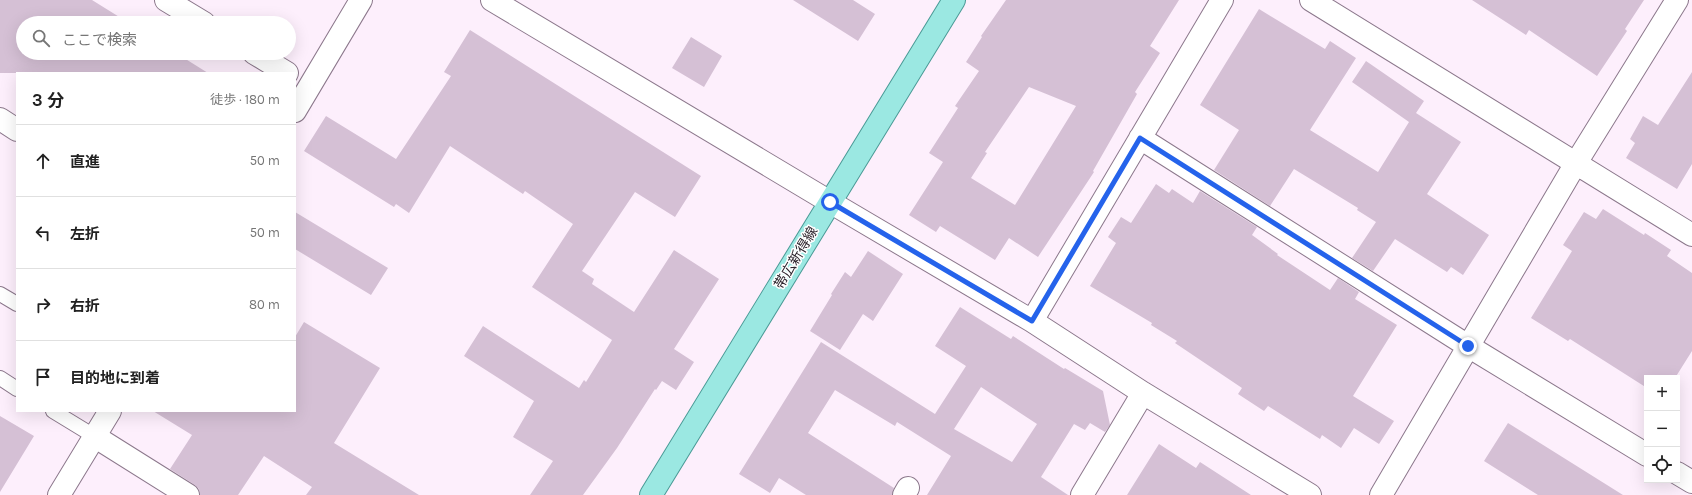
<!DOCTYPE html>
<html lang="ja">
<head>
<meta charset="utf-8">
<style>
  :root { --surface:#fff; --page:#f6f6f6; --text:#222; --muted:#767676; --line:#e0e0e0 }
  body { margin:0; font-family:Karla,"Noto Sans JP",sans-serif; background:var(--page); color:var(--text) }
  .controls { position:absolute; right:12px; bottom:12px; display:grid; overflow:hidden; border-radius:0px; box-shadow:0 4px 16px #0002 }
  .controls button { width:36px; height:36px; display:grid; place-items:center; padding:0; border:0; border-bottom:1px solid var(--line); background:var(--surface); color:var(--text); font:20px sans-serif }
  .stop { position:absolute; width:12px; height:12px; margin:-9px; border:3px solid #2563eb; border-radius:50%; background:#fff }
  .stop.end { background:#2563eb; border-color:#fff; box-shadow:0 1px 4px #0008 }
  .list { margin:0; padding:0; list-style:none }
  h2 { display:flex; justify-content:space-between; align-items:center; height:52px; margin:0; padding:0 16px; font-size:17px }
  h2 small { font-size:13px; font-weight:400; color:var(--muted) }
  .list li { display:grid; grid-template-columns:26px 1fr auto; gap:12px; align-items:center; box-sizing:border-box; height:72px; padding:0 16px; border-top:1px solid var(--line) }
  .list b { display:block; font-size:15px; white-space:nowrap }
  .list em { font-size:13px; font-style:normal; color:var(--muted) }
  .icon { flex:none; width:22px; height:22px; fill:none; stroke:currentColor; stroke-width:2; stroke-linecap:round; stroke-linejoin:round }
  .map { position:relative; flex:none; width:1692px; height:495px; overflow:hidden }
  .search { position:absolute; background:var(--surface); box-shadow:0 4px 16px #0002; left:16px; top:16px; width:280px; height:44px; display:flex; align-items:center; gap:10px; box-sizing:border-box; padding:0 14px; border-radius:22px; color:var(--muted); font-size:15px }
  .panel { position:absolute; background:var(--surface); box-shadow:0 4px 16px #0002; left:16px; top:72px; width:280px; height:340px; border-radius:0px }
  .map>svg:first-child { display:block }
  .building { fill:#d5c0d5; fill-rule:evenodd }
  .lines { fill:none; stroke-linecap:round; stroke-linejoin:round }
  .service-casing { stroke:#8c788c; stroke-width:16 }
  .minor-casing { stroke:#8c788c; stroke-width:24 }
  .tertiary-casing { stroke:#8c788c; stroke-width:24 }
  .primary-casing { stroke:#4a9a96; stroke-width:24 }
  .service { stroke:#fff; stroke-width:14 }
  .minor { stroke:#fff; stroke-width:22 }
  .tertiary { stroke:#fff; stroke-width:22 }
  .primary { stroke:#9be8e2; stroke-width:22 }
  .route { stroke:#2563eb; stroke-width:5 }
  .labels { text-anchor:middle; dominant-baseline:central; stroke-width:3; stroke-linejoin:round; paint-order:stroke }
  .street-label { font-size:14px; fill:#2d252d; stroke:#fff }
</style>
</head>
<body>
<div class="map">
<svg width="1692" height="495" viewBox="0 0 1692 495">
  <rect width="100%" height="100%" fill="#fdeffc"/>
  <!-- building -->
  <path class="building" d="M0,0H92L129,23H23V53H176L208,73H0Z
    M793,0H853L875,14L858,41Z
    M1006,0H1179L1150,46L1160,53L1135,92L1137,94L1093,171L1094,172L1038,257L1009,238L995,260L940,226L936,232L909,215L943,162L929,153L958,108L955,106L979,71L966,62L982,37L981,36ZM1029,87L1076,106L1015,205L971,178L987,153L985,152Z
    M1472,0H1644L1625,29L1627,31L1597,76L1529,30L1526,35Z
    M1259,9L1325,49L1330,41L1356,58L1310,130L1378,172L1409,122L1352,82L1366,61L1424,101L1416,113L1461,142L1427,194L1489,235L1463,275L1451,267L1447,272L1395,239L1373,271L1352,258L1376,222L1357,210L1358,208L1294,169L1270,206L1214,170L1239,130L1200,105Z
    M470,30L701,176L675,217L635,192L582,271L594,279L592,284L634,312L674,250L719,279L674,349L694,362L676,390L662,381L656,390L655,389L617,448L583,495H530L553,461L513,437L534,401L464,356L483,326L579,388L584,380L586,382L612,340L532,287L573,224L525,191L523,194L450,146L409,213L396,204L394,207L304,151L326,116L396,159L451,76L444,72Z
    M691,37L722,56L704,87L672,68Z
    M1692,72V164L1677,189L1626,158L1635,143L1630,139L1643,116L1658,125Z
    M1156,184L1169,193L1172,189L1193,203L1200,191L1257,227L1252,235L1278,254L1277,255L1330,290L1338,278L1359,292L1355,299L1397,325L1353,396L1394,421L1379,444L1354,428L1341,448L1322,435L1320,439L1268,406L1264,411L1238,394L1242,388L1175,343L1177,341L1151,325L1152,323L1090,286L1116,243L1108,237L1121,217L1131,223Z
    M1603,209L1644,235L1645,233L1671,250L1667,256L1692,273V351L1675,378H1647V388L1570,339L1568,341L1531,318L1572,251L1563,245L1584,212L1596,219Z
    M295,212L388,268L371,295L295,249Z
    M868,251L903,274L873,321L863,314L840,350L810,331L832,295L831,294L845,272L851,277Z
    M960,307L1011,339L1013,336L1064,369L1065,368L1103,391L1110,425L1105,432L1090,423L1085,430L1074,424L1041,477L1068,495H927L951,456L897,422L895,426L835,390L808,433L894,488L892,495H806L779,478L770,493L739,474L821,342L935,414L966,366L935,346ZM981,387L1037,424L1012,462L954,429Z
    M304,322L380,368L334,443L419,495H306L312,487L264,456L238,495H200L199,489L195,485L170,469L192,435L153,411H295V337Z
    M0,416L34,436L0,492Z
    M1508,423L1623,495H1538L1484,461Z
    M1159,444L1196,468L1200,462L1251,495H1127Z"/>
  <g class="lines">
    <defs>
      <path id="service" d="M0,294L17,304
        M0,378L17,389
        M53,411L94,436"/>
      <path id="minor" d="M166,0L204,23
        M492,0L830,202L1032,321L1143,393L1310,495
        M1311,0L1692,235
        M254,53L287,73
        M0,119L17,130
        M1140,138L1468,346L1647,455
        M1032,321L1222,0
        M94,436L188,495
        M1677,473L1692,482
        M904,495L908,488
        M1082,495L1143,393
        M1381,495L1576,163L1677,0"/>
      <path id="tertiary" d="M295,111L361,0
        M59,495L110,411"/>
      <path id="primary" d="M651,495L954,0"/>
    </defs>
    <!-- service casing -->
    <use href="#service" class="service-casing"/>
    <!-- minor casing -->
    <use href="#minor" class="minor-casing"/>
    <!-- tertiary casing -->
    <use href="#tertiary" class="tertiary-casing"/>
    <!-- primary casing -->
    <use href="#primary" class="primary-casing"/>
    <!-- service -->
    <use href="#service" class="service"/>
    <!-- minor -->
    <use href="#minor" class="minor"/>
    <!-- tertiary -->
    <use href="#tertiary" class="tertiary"/>
    <!-- primary -->
    <use href="#primary" class="primary"/>
  </g>
  <g class="lines">
    <!-- route -->
    <path class="route" d="M830,202L1032,321L1140,138L1468,346"/>
  </g>
  <g class="labels">
    <!-- street labels -->
    <g class="street-label">
      <text transform="translate(796 258) rotate(-59)">帯広新得線</text>
    </g>
  </g>
</svg>
<div class="controls">
<button>+</button>
<button>−</button>
<button><svg class="icon" aria-label="locate" viewBox="0 0 24 24"><circle cx="12" cy="12" r="6"/><path d="M12 2v4M12 18v4M2 12h4M18 12h4"/></svg></button>
</div>
<div class="stop" style="left:830px;top:202px"></div>
<div class="stop end" style="left:1468px;top:346px"></div>
<div class="search"><svg class="icon" aria-label="search" viewBox="0 0 24 24"><circle cx="10" cy="10" r="6"/><path d="M15 15l6 6"/></svg>ここで検索</div>
<section class="panel">
<h2>3 分<small>徒歩 · 180 m</small></h2>
<ul class="list">
<li><svg class="icon" aria-label="ahead" viewBox="0 0 24 24"><path d="M12 20V5M6 11l6-6 6 6"/></svg><div><b>直進</b></div><em>50 m</em></li>
<li><svg class="icon" aria-label="left" viewBox="0 0 24 24"><path d="M17 20v-9H6M10 6l-5 5 5 5"/></svg><div><b>左折</b></div><em>50 m</em></li>
<li><svg class="icon" aria-label="right" viewBox="0 0 24 24"><path d="M7 20v-9h11M14 6l5 5-5 5"/></svg><div><b>右折</b></div><em>80 m</em></li>
<li><svg class="icon" aria-label="arrive" viewBox="0 0 24 24"><path d="M6 21V4h12l-3 4 3 4H6"/></svg><div><b>目的地に到着</b></div></li>
</ul>
</section>
</div>
</body>
</html>
